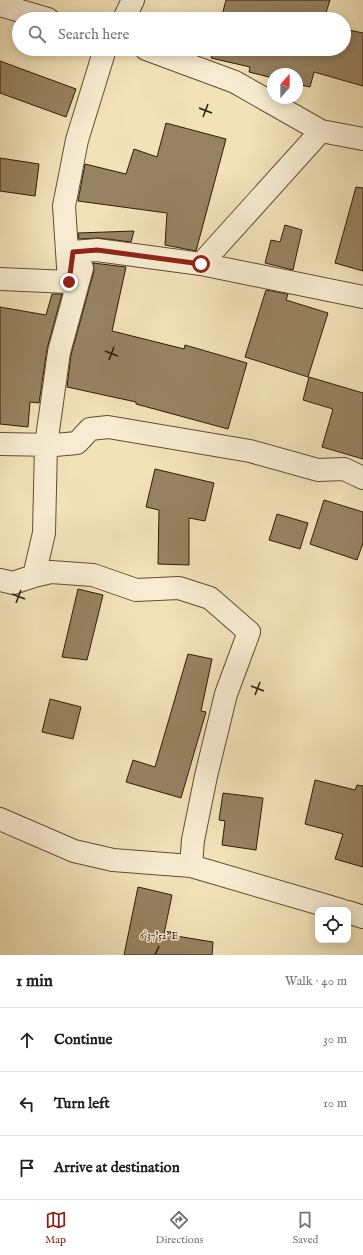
<!DOCTYPE html>
<html lang="en">
<head>
<meta charset="utf-8">
<style>
  :root { --surface:#fff; --page:#f6f6f6; --text:#202124; --muted:#757577; --line:#e0e0e0; --accent:#8f2418 }
  body { margin:0; font-family:"IM FELL English",serif; background:var(--page); color:var(--text) }
  .controls { position:absolute; right:12px; bottom:12px; display:grid; overflow:hidden; border-radius:8px; box-shadow:0 2px 10px #0003 }
  .controls button { width:36px; height:36px; display:grid; place-items:center; padding:0; border:0; border-bottom:1px solid var(--line); background:var(--surface); color:var(--text); font:20px sans-serif }
  .compass { position:absolute; left:267px; top:68px; width:36px; height:36px; border-radius:50%; background:var(--surface); box-shadow:0 2px 10px #0003; rotate:21deg }
  .stop { position:absolute; width:12px; height:12px; margin:-9px; border:3px solid #8f2418; border-radius:50%; background:#fff }
  .stop.end { background:#8f2418; border-color:#fff; box-shadow:0 1px 4px #0008 }
  .list { margin:0; padding:0; list-style:none }
  h2 { display:flex; justify-content:space-between; align-items:center; height:52px; margin:0; padding:0 16px; font-size:17px }
  h2 small { font-size:13px; font-weight:400; color:var(--muted) }
  .list li { display:grid; grid-template-columns:26px 1fr auto; gap:12px; align-items:center; box-sizing:border-box; height:64px; padding:0 16px; border-top:1px solid var(--line) }
  .list b { display:block; font-size:15px; white-space:nowrap }
  .list em { font-size:13px; font-style:normal; color:var(--muted) }
  .icon { flex:none; width:22px; height:22px; fill:none; stroke:currentColor; stroke-width:2; stroke-linecap:round; stroke-linejoin:round }
  .map { position:relative; flex:none; width:363px; height:955px; overflow:hidden }
  .search { position:absolute; background:var(--surface); box-shadow:0 2px 10px #0003; left:12px; right:12px; top:12px; height:44px; display:flex; align-items:center; gap:10px; box-sizing:border-box; padding:0 14px; border-radius:22px; color:var(--muted); font-size:15px }
  .sheet { height:244px; background:var(--surface) }
  nav { display:flex; justify-content:space-around; align-items:center; box-sizing:border-box; height:56px; border-top:1px solid var(--line); background:var(--surface); font-size:11px; color:var(--muted) }
  nav a { display:grid; justify-items:center; gap:2px }
  nav .on { color:var(--accent) }
  .map>svg:first-child { display:block }
  .building { fill:#978262; stroke:#341a04 }
  .lines { fill:none; stroke-linecap:round; stroke-linejoin:round }
  .street-casing { stroke:#644c31; stroke-width:24 }
  .street { stroke:#f7ecd1; stroke-width:22 }
  .route { stroke:#8f2418; stroke-width:5 }
  .ticks { fill:none; stroke:#341a04; stroke-width:1.5 }
  .ticks-label { font-size:10px; text-anchor:middle; fill:#341a04; stroke:#f7ecd1; stroke-width:3; stroke-linejoin:round; paint-order:stroke }
</style>
</head>
<body>
<div class="map">
<svg width="363" height="955" viewBox="0 0 363 955">
  <rect width="100%" height="100%" fill="#f2e2b8"/>
  <filter id="stains"><feTurbulence type="fractalNoise" baseFrequency=".005" numOctaves="4"/><feColorMatrix values="0 0 0 0 .2 0 0 0 0 .09 0 0 0 0 .02 0 0 0 .5 -.17"/></filter>
  <radialGradient id="worn" r=".72"><stop offset=".6" stop-color="#630" stop-opacity="0"/><stop offset="1" stop-color="#630" stop-opacity=".3"/></radialGradient>
  <!-- building -->
  <path class="building" d="M226,0H330L324,19H221Z
    M344,29L363,33V86L314,72L310,87L297,84V74H273V78L249,72L250,67L211,58L213,49H344Z
    M0,61L76,89L66,117L0,93Z
    M166,123L226,139L196,251L165,245L167,213L78,201L85,164L126,174L134,149L157,157Z
    M0,158L39,164L35,196L0,191Z
    M356,187L363,188V271L335,263Z
    M285,225L302,230L293,270L265,263L271,240L280,242Z
    M134,231L131,242L99,238L79,239L78,233Z
    M93,263L126,267L112,331L184,349L185,345L247,363L228,429L136,404V402L67,387L71,355L94,271Z
    M266,290L288,294L286,300L328,313L308,377L245,357Z
    M52,294H62L47,349L39,403L30,402L28,427L0,424V307L46,315Z
    M309,377L363,393V459L322,447L333,409L303,400Z
    M155,469L214,483L205,521L189,518V565L158,564L159,510L146,507Z
    M324,500L363,512V543L357,560L310,544Z
    M277,514L308,523L300,549L269,540Z
    M78,589L103,595L87,660L62,657Z
    M188,654L212,659L201,711L206,712L181,798L126,782L133,760L155,767Z
    M50,699L81,707L73,739L42,732Z
    M315,780L355,790L357,785L363,786V867L335,859L343,834L305,824Z
    M223,793L263,798L256,850L222,845L225,821L219,820Z
    M138,887L172,895L164,934L213,942L212,955H124Z"/>
  <g class="lines">
    <defs>
      <path id="street" d="M0,5L48,19
        M124,19L133,0
        M146,49L235,82L321,131L363,139
        M201,264L363,297
        M0,279L69,282L64,206L77,140L105,49
        M69,282L73,252L97,250L201,264L321,131
        M0,444L55,445L77,443L90,429L108,427L250,451L318,470L344,469L363,478
        M34,576L44,533L46,445L59,352L82,268
        M0,580L13,583L34,576L51,572L93,575L136,590L179,588L210,598L249,632L226,694L206,776L193,840L191,866
        M0,819L74,851L113,860L191,866L341,910
        M348,912L363,917"/>
    </defs>
    <!-- street casing -->
    <use href="#street" class="street-casing"/>
    <!-- street -->
    <use href="#street" class="street"/>
  </g>
  <g class="lines">
    <!-- route -->
    <path class="route" d="M69,282L73,252L97,250L201,264"/>
  </g>
  <!-- ticks -->
  <path class="ticks" d="M199,108L212,113M203,117L208,104M105,351L118,356M109,360L114,347M12,594L25,599M16,603L21,590M251,686L264,691M255,695L260,682M155,955L159,946"/>
  <g class="ticks-label">
    <text x="159" y="939">6°37'52"E</text>
  </g>
  <rect width="100%" height="100%" filter="url(#stains)"/>
  <rect width="100%" height="100%" fill="url(#worn)"/>
</svg>
<div class="controls">
<button><svg class="icon" aria-label="locate" viewBox="0 0 24 24"><circle cx="12" cy="12" r="6"/><path d="M12 2v4M12 18v4M2 12h4M18 12h4"/></svg></button>
</div>
<svg class="compass" viewBox="-18 -18 36 36"><path d="M0-13l5 13h-10z" fill="#e53935"/><path d="M0 13l5-13h-10z" fill="#757577"/></svg>
<div class="stop" style="left:201px;top:264px"></div>
<div class="stop end" style="left:69px;top:282px"></div>
<div class="search"><svg class="icon" aria-label="search" viewBox="0 0 24 24"><circle cx="10" cy="10" r="6"/><path d="M15 15l6 6"/></svg>Search here</div>
</div>
<section class="sheet">
<h2>1 min<small>Walk · 40 m</small></h2>
<ul class="list">
<li><svg class="icon" aria-label="ahead" viewBox="0 0 24 24"><path d="M12 20V5M6 11l6-6 6 6"/></svg><div><b>Continue</b></div><em>30 m</em></li>
<li><svg class="icon" aria-label="left" viewBox="0 0 24 24"><path d="M17 20v-9H6M10 6l-5 5 5 5"/></svg><div><b>Turn left</b></div><em>10 m</em></li>
<li><svg class="icon" aria-label="arrive" viewBox="0 0 24 24"><path d="M6 21V4h12l-3 4 3 4H6"/></svg><div><b>Arrive at destination</b></div></li>
</ul>
</section>
<nav>
<a class="on"><svg class="icon" aria-label="map" viewBox="0 0 24 24"><path d="M3 6l6-2 6 2 6-2v14l-6 2-6-2-6 2zM9 4v14M15 6v14"/></svg>Map</a>
<a><svg class="icon" aria-label="directions" viewBox="0 0 24 24"><path d="M12 3l9 9-9 9-9-9zM9 14v-3h6M13 9l2 2-2 2"/></svg>Directions</a>
<a><svg class="icon" aria-label="saved" viewBox="0 0 24 24"><path d="M7 4h10v16l-5-4-5 4z"/></svg>Saved</a>
</nav>
</body>
</html>
